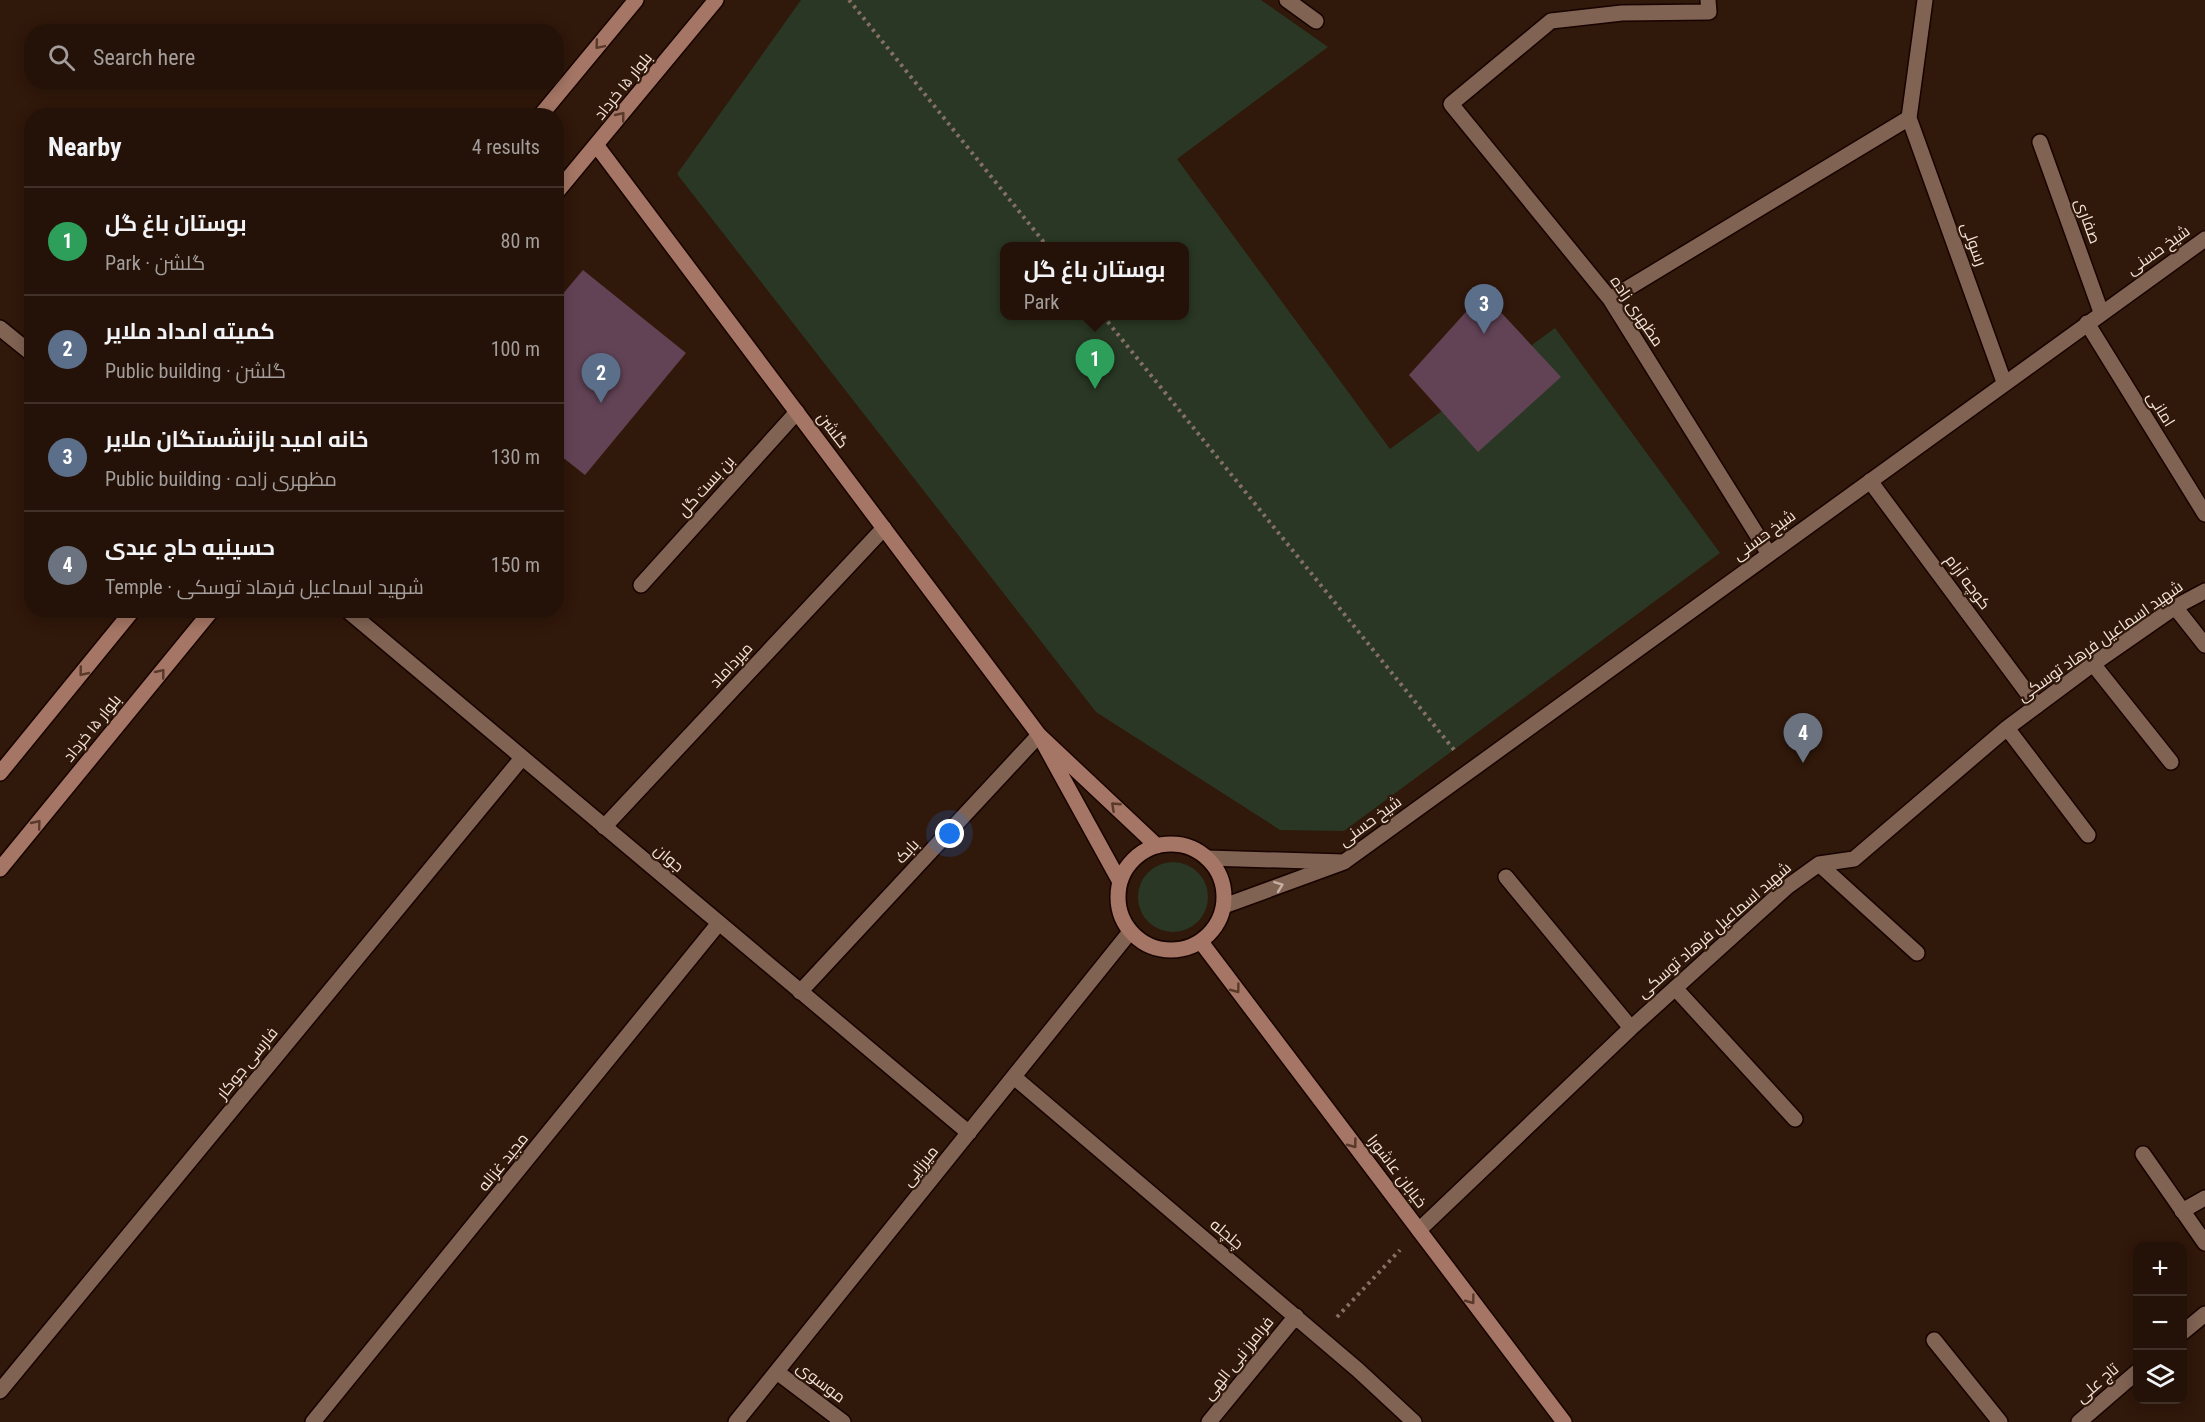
<!DOCTYPE html>
<html lang="en">
<head>
<meta charset="utf-8">
<style>
  :root { --surface:#241208; --page:#2c1b12; --text:#f1f3f6; --muted:#a39e9c; --line:#413229; --accent:#f2a080 }
  body { margin:0; font-family:"Roboto Condensed",Cairo,sans-serif; background:var(--page); color:var(--text) }
  .controls { position:absolute; right:18px; bottom:18px; display:grid; overflow:hidden; border-radius:12px; box-shadow:0 3px 15px #0003 }
  .controls button { width:54px; height:54px; display:grid; place-items:center; padding:0; border:0; border-bottom:2px solid var(--line); background:var(--surface); color:var(--text); font:30px sans-serif }
  .you { position:absolute; left:950px; top:834px; width:21px; height:21px; margin:-15px; border:4px solid #fff; border-radius:50%; background:#1a73e8; box-shadow:0 0 0 9px #1a73e833 }
  .badge { display:grid; place-items:center; width:39px; height:39px; border-radius:50%; background:var(--accent); color:#fff; font-size:20px; font-weight:700 }
  .pin { position:absolute; translate:-50% -50px; filter:drop-shadow(0 2px 3px #0008) }
  .pin::after { content:''; position:absolute; top:32px; width:21px; height:18px; background:inherit; clip-path:polygon(0 0,100% 0,50% 100%) }
  .popup { position:absolute; left:1000px; top:242px; width:189px; height:78px; box-sizing:border-box; display:grid; place-content:center; border-radius:12px; background:var(--surface); filter:drop-shadow(0 2px 4px #0005); font-size:20px; white-space:nowrap; color:var(--muted) }
  .popup b { font-size:22px; color:var(--text) }
  .popup::after { content:''; position:absolute; left:50%; top:100%; margin-left:-12px; border:12px solid transparent; border-top-color:var(--surface) }
  .list { margin:0; padding:0; list-style:none }
  h2 { display:flex; justify-content:space-between; align-items:center; height:78px; margin:0; padding:0 24px; font-size:26px }
  h2 small { font-size:20px; font-weight:400; color:var(--muted) }
  .list li { display:grid; grid-template-columns:39px 1fr auto; gap:18px; align-items:center; box-sizing:border-box; height:108px; padding:0 24px; border-top:2px solid var(--line) }
  .list b { display:block; font-size:22px; white-space:nowrap }
  .list p { margin:0; font-size:20px; white-space:nowrap; color:var(--muted) }
  .list em { font-size:20px; font-style:normal; color:var(--muted) }
  .icon { flex:none; width:33px; height:33px; fill:none; stroke:currentColor; stroke-width:2; stroke-linecap:round; stroke-linejoin:round }
  .map { position:relative; flex:none; width:2205px; height:1422px; overflow:hidden }
  .search { position:absolute; background:var(--surface); box-shadow:0 3px 15px #0003; left:24px; top:24px; width:540px; height:66px; display:flex; align-items:center; gap:15px; box-sizing:border-box; padding:0 21px; border-radius:24px; color:var(--muted); font-size:22px }
  .panel { position:absolute; background:var(--surface); box-shadow:0 3px 15px #0003; left:24px; top:108px; width:540px; height:510px; border-radius:24px }
  .map>svg:first-child { display:block }
  .green { fill:#2a3724; fill-rule:evenodd }
  .building { fill:#624355 }
  .lines { fill:none; stroke-linecap:round; stroke-linejoin:round }
  .minor-casing { stroke:#170300; stroke-width:18 }
  .tertiary-casing { stroke:#170300; stroke-width:18 }
  .secondary-casing { stroke:#170300; stroke-width:18 }
  .path { stroke:#857064; stroke-width:4; stroke-dasharray:3 4.5; stroke-linecap:butt }
  .minor { stroke:#816353; stroke-width:15 }
  .tertiary { stroke:#816353; stroke-width:15 }
  .secondary { stroke:#a57665; stroke-width:15 }
  .oneway { stroke:#59392a }
  .oneway2 { stroke:#c6b0a4 }
  .labels { text-anchor:middle; dominant-baseline:central; stroke-width:4.5; stroke-linejoin:round; paint-order:stroke }
  .street-label { font-size:16px; fill:#f4e3da; stroke:#30180a }
</style>
</head>
<body>
<div class="map">
<svg width="2205" height="1422" viewBox="0 0 2205 1422">
  <rect width="100%" height="100%" fill="#30180a"/>
  <!-- green -->
  <path class="green" d="M801,0H1261L1328,47L1177,159L1390,449L1555,328L1720,553L1344,831L1280,830L1096,712L677,174ZM1005,246H1185V316H1005Z
    M1138 897a35 35 0 1 1 70 0a35 35 0 1 1-70 0Z"/>
  <!-- building -->
  <path class="building" d="M583,270L686,353L585,475L556,452V302Z
    M1483,293L1561,377L1478,452L1409,375Z"/>
  <g class="lines">
    <defs>
      <path id="minor" d="M1287,0L1316,21
        M1708,0L1709,12L1622,13L1551,21L1451,104L1610,299L1769,554
        M1925,0L1909,118L2004,382
        M2040,142L2101,312
        M1610,299L1909,118
        M2087,323L2205,514
        M1870,481L2037,706
        M641,585L797,412
        M2175,607L2205,645
        M2093,664L2171,762
        M2007,728L2088,835
        M604,827L884,528
        M1819,864L1917,953
        M1506,877L1631,1028
        M1675,988L1795,1119
        M800,992L1039,735
        M1014,1077L1358,1370L1414,1422
        M2143,1154L2205,1243
        M2182,1211L2205,1198
        M1419,1230L1631,1028L1787,887L1819,864L1854,859L2007,728L2093,664L2175,607L2205,591
        M2182,1333L2205,1314
        M1934,1340L2000,1422
        M777,1372L843,1422
        M0,1391L522,758
        M313,1422L719,923
        M1209,1422L1296,1316
        M2079,1422L2138,1371"/>
      <path id="tertiary" d="M0,328L32,354
        M347,610L969,1133
        M1207,858L1344,862L1224,906
        M1344,862L2205,239
        M736,1422L1130,932"/>
      <path id="secondary" d="M540,116L636,0
        M597,146L1039,735
        M556,193L716,0
        M0,773L133,610
        M1118 897a53 53 0 1 1 106 0a53 53 0 1 1-106 0Z
        M0,869L212,610
        M1120,882L1039,735L1157,846
        M1201,942L1564,1422"/>
    </defs>
    <!-- minor casing -->
    <use href="#minor" class="minor-casing"/>
    <!-- tertiary casing -->
    <use href="#tertiary" class="tertiary-casing"/>
    <!-- secondary casing -->
    <use href="#secondary" class="secondary-casing"/>
    <!-- path -->
    <path class="path" d="M849,0L1047,246
      M1103,316L1455,751
      M1337,1317L1400,1250"/>
    <!-- minor -->
    <use href="#minor" class="minor"/>
    <!-- tertiary -->
    <use href="#tertiary" class="tertiary"/>
    <!-- secondary -->
    <use href="#secondary" class="secondary"/>
  </g>
  <!-- one-way arrows -->
  <defs><path id="oneway-chevron" d="M-2-3.5L2.5 0L-2 3.5" fill="none" stroke-width="1.6" stroke-linecap="round" stroke-linejoin="round" transform="scale(1.5)"/></defs>
  <g class="oneway">
    <use href="#oneway-chevron" transform="translate(599 45) rotate(130)"/>
    <use href="#oneway-chevron" transform="translate(621 116) rotate(-51)"/>
    <use href="#oneway-chevron" transform="translate(83 672) rotate(129)"/>
    <use href="#oneway-chevron" transform="translate(161 673) rotate(-51)"/>
    <use href="#oneway-chevron" transform="translate(1115 806) rotate(-137)"/>
    <use href="#oneway-chevron" transform="translate(37 824) rotate(-51)"/>
    <use href="#oneway-chevron" transform="translate(1236 989) rotate(53)"/>
    <use href="#oneway-chevron" transform="translate(1353 1144) rotate(53)"/>
    <use href="#oneway-chevron" transform="translate(1471 1300) rotate(53)"/>
  </g>
  <use class="oneway2" href="#oneway-chevron" transform="translate(1279 886) rotate(-20)"/>
  <g class="labels">
    <!-- street labels -->
    <g class="street-label">
      <text transform="translate(623 86) rotate(-51)">بلوار ۱۵ خرداد</text>
      <text transform="translate(2088 221) rotate(70)">صفاری</text>
      <text transform="translate(1974 244) rotate(70)">رسولی</text>
      <text transform="translate(2158 250) rotate(-35)">شیخ حسنی</text>
      <text transform="translate(1637 311) rotate(56)">مظهری زاده</text>
      <text transform="translate(2161 409) rotate(58)">امانی</text>
      <text transform="translate(833 430) rotate(53)">گلشن</text>
      <text transform="translate(706 486) rotate(-48)">بن بست گل</text>
      <text transform="translate(1764 535) rotate(-36)">شیخ حسنی</text>
      <text transform="translate(1968 582) rotate(53)">کوچه آرام</text>
      <text transform="translate(2100 641) rotate(-35)">شهید اسماعیل فرهاد توسکی</text>
      <text transform="translate(731 665) rotate(-47)">میرداماد</text>
      <text transform="translate(92 728) rotate(-51)">بلوار ۱۵ خرداد</text>
      <text transform="translate(1370 821) rotate(-36)">شیخ حسنی</text>
      <text transform="translate(907 851) rotate(-47)">بابک</text>
      <text transform="translate(669 858) rotate(40)">جوان</text>
      <text transform="translate(1714 930) rotate(-41)">شهید اسماعیل فرهاد توسکی</text>
      <text transform="translate(247 1063) rotate(-51)">فارسی جوکار</text>
      <text transform="translate(503 1162) rotate(-51)">مجید غزاله</text>
      <text transform="translate(920 1166) rotate(-51)">میرزایی</text>
      <text transform="translate(1397 1171) rotate(53)">خیابان عاشورا</text>
      <text transform="translate(1227 1234) rotate(40)">چلچله</text>
      <text transform="translate(1238 1358) rotate(-51)">فرامرز نبی الهی</text>
      <text transform="translate(821 1382) rotate(37)">موسوی</text>
      <text transform="translate(2097 1383) rotate(-41)">تاج علی</text>
    </g>
  </g>
</svg>
<div class="controls">
<button>+</button>
<button>−</button>
<button><svg class="icon" aria-label="layers" viewBox="0 0 24 24"><path d="M12 4l9 5-9 5-9-5zM3 14l9 5 9-5"/></svg></button>
</div>
<div class="you"></div>
<div class="pin badge" style="left:1095px;top:389px;background:#2e9e5b">1</div>
<div class="popup"><b>بوستان باغ گل</b>Park</div>
<div class="pin badge" style="left:601px;top:403px;background:#5c6f8a">2</div>
<div class="pin badge" style="left:1484px;top:334px;background:#5c6f8a">3</div>
<div class="pin badge" style="left:1803px;top:763px;background:#6b7280">4</div>
<div class="search"><svg class="icon" aria-label="search" viewBox="0 0 24 24"><circle cx="10" cy="10" r="6"/><path d="M15 15l6 6"/></svg>Search here</div>
<section class="panel">
<h2>Nearby<small>4 results</small></h2>
<ul class="list">
<li><span class="badge" style="background:#2e9e5b">1</span><div><b>بوستان باغ گل</b><p>Park · گلشن</p></div><em>80 m</em></li>
<li><span class="badge" style="background:#5c6f8a">2</span><div><b>کمیته امداد ملایر</b><p>Public building · گلشن</p></div><em>100 m</em></li>
<li><span class="badge" style="background:#5c6f8a">3</span><div><b>خانه امید بازنشستگان ملایر</b><p>Public building · مظهری زاده</p></div><em>130 m</em></li>
<li><span class="badge" style="background:#6b7280">4</span><div><b>حسینیه حاج عبدی</b><p>Temple · شهید اسماعیل فرهاد توسکی</p></div><em>150 m</em></li>
</ul>
</section>
</div>
</body>
</html>
